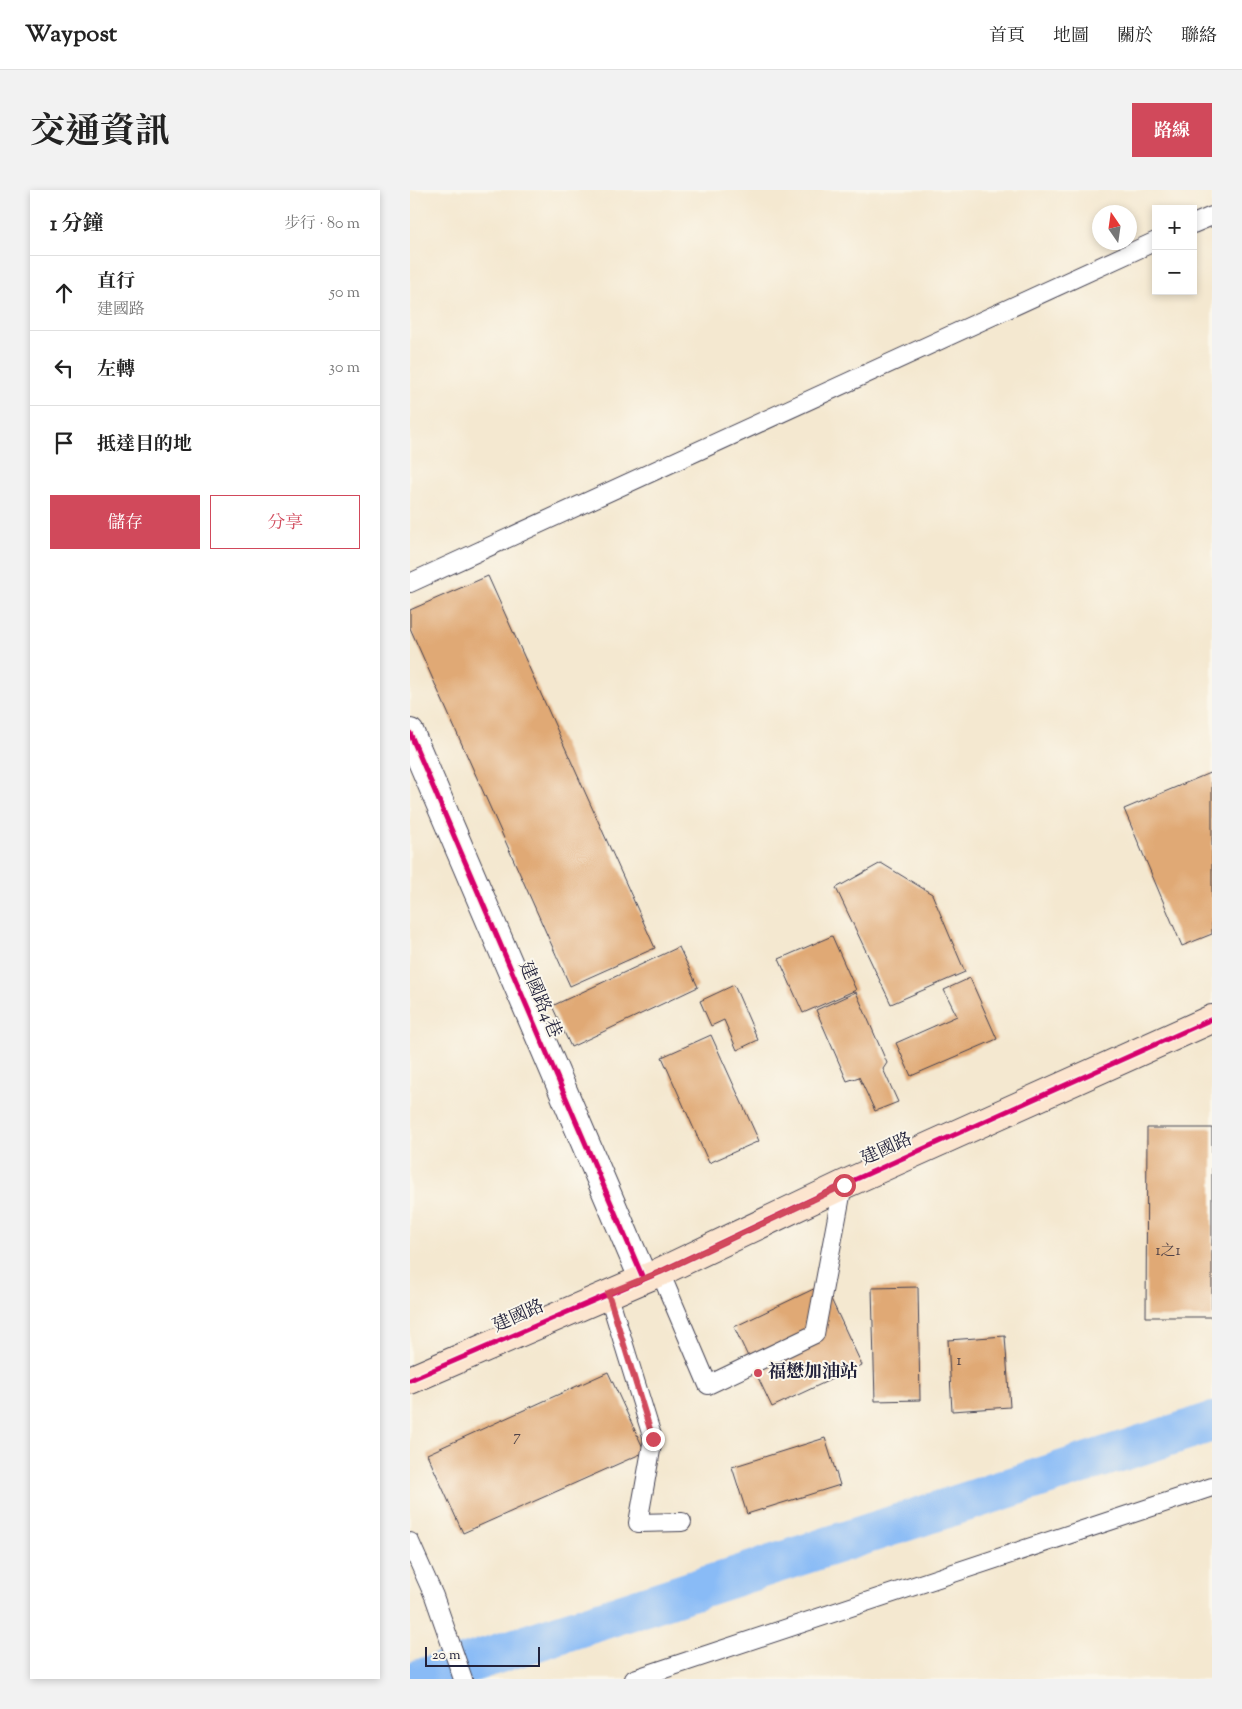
<!DOCTYPE html>
<html lang="zh-TW">
<head>
<meta charset="utf-8">
<style>
  :root { --surface:#fff; --page:#f2f2f2; --text:#222; --muted:#767676; --line:#e0e0e0; --accent:#d1495b }
  body { margin:0; font-family:"Sorts Mill Goudy","Noto Serif TC",serif; background:var(--page); color:var(--text) }
  .controls { position:absolute; right:15px; top:15px; display:grid; overflow:hidden; border-radius:0px; box-shadow:0 2px 8px #0003 }
  .controls button { width:45px; height:45px; display:grid; place-items:center; padding:0; border:0; border-bottom:1px solid var(--line); background:var(--surface); color:var(--text); font:25px sans-serif }
  .compass { position:absolute; left:682px; top:15px; width:45px; height:45px; border-radius:50%; background:var(--surface); box-shadow:0 2px 8px #0003; rotate:347deg }
  .scale { position:absolute; left:15px; bottom:12px; width:115px; box-sizing:border-box; padding-left:5px; border:2px solid #22223b; border-top:0; font-size:14px; line-height:18px; white-space:nowrap; color:#22223b; -webkit-text-stroke:4px #fbf7ec; paint-order:stroke }
  .stop { position:absolute; width:15px; height:15px; margin:-11px; border:4px solid #d1495b; border-radius:50%; background:#fff }
  .stop.end { background:#d1495b; border-color:#fff; box-shadow:0 1px 5px #0008 }
  .list { margin:0; padding:0; list-style:none }
  h2 { display:flex; justify-content:space-between; align-items:center; height:65px; margin:0; padding:0 20px; font-size:21px }
  h2 small { font-size:16px; font-weight:400; color:var(--muted) }
  .list li { display:grid; grid-template-columns:32px 1fr auto; gap:15px; align-items:center; box-sizing:border-box; height:75px; padding:0 20px; border-top:1px solid var(--line) }
  .list b { display:block; font-size:19px; white-space:nowrap }
  .list p { margin:0; font-size:16px; white-space:nowrap; color:var(--muted) }
  .list em { font-size:16px; font-style:normal; color:var(--muted) }
  .actions { display:flex; gap:10px; padding:15px 20px }
  .actions a { flex:1; padding:11px 0; border:1px solid var(--accent); border-radius:0px; text-align:center; font-size:18px; color:var(--accent) }
  .actions .main { background:var(--accent); color:#fff }
  .icon { flex:none; width:28px; height:28px; fill:none; stroke:currentColor; stroke-width:2; stroke-linecap:round; stroke-linejoin:round }
  .map { position:relative; flex:none; width:802px; height:1489px; overflow:hidden; border-radius:0px }
  header { display:flex; align-items:center; gap:30px; box-sizing:border-box; height:70px; padding:0 25px; background:var(--surface); border-bottom:1px solid var(--line) }
  header strong { font-size:24px }
  nav { display:flex; gap:28px; margin-inline-start:auto; font-size:18px }
  .intro { display:flex; align-items:center; justify-content:space-between; box-sizing:border-box; height:120px; padding:0 30px }
  h1 { margin:0; font-size:35px }
  .button { padding:12px 22px; border-radius:0px; background:var(--accent); color:#fff; font-size:18px; font-weight:700 }
  main { display:flex; gap:30px; padding:0 30px }
  aside { flex:1; background:var(--surface); border-radius:0px; box-shadow:0 2px 8px #0003 }
  .map>svg:first-child { display:block }
  .lines { fill:none; stroke-linecap:round; stroke-linejoin:round }
  .canal { stroke:#89bbf6; stroke-width:40 }
  .building { fill:#e0a974 }
  .service-casing { stroke:#424051; stroke-width:20 }
  .minor-casing { stroke:#424051; stroke-width:30 }
  .secondary-casing { stroke:#424051; stroke-width:30 }
  .service { stroke:#fff; stroke-width:18 }
  .minor { stroke:#fff; stroke-width:28 }
  .secondary { stroke:#fce5cf; stroke-width:28 }
  .cycleway-casing { stroke:#fbf7ec; stroke-width:8 }
  .cycleway { stroke:#d6006c; stroke-width:5 }
  .route { stroke:#d1495b; stroke-width:6 }
  .poi-dot { fill:#d1495b; stroke:#fbf7ec; stroke-width:2 }
  .labels { text-anchor:middle; dominant-baseline:central; stroke-width:4; stroke-linejoin:round; paint-order:stroke }
  .number-label { font-size:15px; fill:#524449 }
  .street-label { font-size:18px; fill:#22223b; stroke:#fbf7ec }
  .poi-label { font-size:18px; font-weight:bold; fill:#22223b; stroke:#fbf7ec; text-anchor:start }
</style>
</head>
<body>
<header>
<strong>Waypost</strong>
<nav><a>首頁</a><a>地圖</a><a>關於</a><a>聯絡</a></nav>
</header>
<div class="intro"><h1>交通資訊</h1><a class="button">路線</a></div>
<main>
<aside>
<h2>1 分鐘<small>步行 · 80 m</small></h2>
<ul class="list">
<li><svg class="icon" aria-label="ahead" viewBox="0 0 24 24"><path d="M12 20V5M6 11l6-6 6 6"/></svg><div><b>直行</b><p>建國路</p></div><em>50 m</em></li>
<li><svg class="icon" aria-label="left" viewBox="0 0 24 24"><path d="M17 20v-9H6M10 6l-5 5 5 5"/></svg><div><b>左轉</b></div><em>30 m</em></li>
<li><svg class="icon" aria-label="arrive" viewBox="0 0 24 24"><path d="M6 21V4h12l-3 4 3 4H6"/></svg><div><b>抵達目的地</b></div></li>
</ul>
<div class="actions"><a class="main">儲存</a><a>分享</a></div>
</aside>
<div class="map">
<svg width="802" height="1489" viewBox="0 0 802 1489">
  <rect width="100%" height="100%" fill="#fbf7ec"/>
  <filter id="ink" filterUnits="userSpaceOnUse"><feTurbulence type="fractalNoise" baseFrequency=".02" numOctaves="2"/><feDisplacementMap in="SourceGraphic" scale="10" xChannelSelector="R" yChannelSelector="G"/><feConvolveMatrix kernelMatrix="1 2 1 2 8 2 1 2 1" color-interpolation-filters="sRGB"/></filter>
  <filter id="wash" filterUnits="userSpaceOnUse"><feTurbulence type="fractalNoise" baseFrequency=".0096" numOctaves="4" result="noise"/><feDisplacementMap in="SourceGraphic" scale="20" xChannelSelector="R" yChannelSelector="G"/><feGaussianBlur stdDeviation="1.12" result="paint"/><feColorMatrix in="noise" values="0 0 0 0 0 0 0 0 0 0 0 0 0 0 0 0 0 1.4 0 .05"/><feComposite in="paint" operator="in"/></filter>
  <g filter="url(#wash)">
    <rect width="100%" height="100%" fill="#f4e8d0"/>
    <g class="lines">
      <!-- canal -->
      <path class="canal" d="M10,1489L802,1232"/>
    </g>
    <g id="blocks">
      <!-- building -->
      <path class="building" d="M78,386L245,758L160,796L0,438V420Z
        M802,582V744L772,756L714,619Z
        M471,673L522,704L555,782L481,814L426,698Z
        M422,746L446,800L393,823L369,769Z
        M269,757L288,797L161,857L142,816Z
        M560,788L587,849L501,886L486,853L547,826L534,800Z
        M324,795L348,850L327,860L314,830L301,836L290,811Z
        M446,802L477,873L473,879L488,912L465,921L449,887L437,891L406,820Z
        M301,845L349,951L299,973L252,867Z
        M737,938H802V1127H736Z
        M414,1094L452,1175L362,1217L324,1137Z
        M508,1097L510,1210L465,1211L462,1098Z
        M595,1146L600,1217L542,1221L538,1150Z
        M198,1182L235,1262L53,1343L17,1264Z
        M415,1248L430,1295L337,1324L322,1277Z"/>
    </g>
  </g>
  <g filter="url(#ink)">
    <use href="#blocks" fill-opacity="0" stroke="#424051" stroke-width="1"/>
    <g class="lines">
      <defs>
        <path id="service" d="M783,34L802,26
          M0,393L746,51
          M250,1082L298,1195L405,1144L433,995
          M198,1103L243,1249L228,1333L272,1332
          M0,1352L24,1406L53,1489
          M224,1489L802,1297"/>
        <path id="minor" d="M0,543L233,1088"/>
        <path id="secondary" d="M0,1190L250,1082L433,995L802,829"/>
      </defs>
      <!-- service casing -->
      <use href="#service" class="service-casing"/>
      <!-- minor casing -->
      <use href="#minor" class="minor-casing"/>
      <!-- secondary casing -->
      <use href="#secondary" class="secondary-casing"/>
      <!-- service -->
      <use href="#service" class="service"/>
      <!-- minor -->
      <use href="#minor" class="minor"/>
      <!-- secondary -->
      <use href="#secondary" class="secondary"/>
      <defs>
        <path id="cycleway" d="M0,543L233,1088
          M0,1190L250,1082L433,995L802,829"/>
      </defs>
      <!-- cycleway casing -->
      <use href="#cycleway" class="cycleway-casing"/>
      <!-- cycleway -->
      <use href="#cycleway" class="cycleway"/>
    </g>
  </g>
  <g class="lines" filter="url(#ink)">
    <!-- route -->
    <path class="route" d="M243,1249L198,1103L250,1082L434,995"/>
  </g>
  <!-- markers -->
  <circle class="poi-dot" cx="348" cy="1183" r="5"/>
  <g class="labels">
    <!-- number labels -->
    <g class="number-label">
      <text x="758" y="1061">1之1</text>
      <text x="549" y="1171">1</text>
      <text x="107" y="1247">7</text>
    </g>
    <!-- street labels -->
    <g class="street-label">
      <text transform="translate(129 810) rotate(67)">建國路4巷</text>
      <text transform="translate(477 960) rotate(-24)">建國路</text>
      <text transform="translate(109 1127) rotate(-24)">建國路</text>
    </g>
    <!-- poi labels -->
    <g class="poi-label">
      <text x="358" y="1183">福懋加油站</text>
    </g>
  </g>
</svg>
<div class="controls">
<button>+</button>
<button>−</button>
</div>
<svg class="compass" viewBox="-18 -18 36 36"><path d="M0-13l5 13h-10z" fill="#e53935"/><path d="M0 13l5-13h-10z" fill="#767676"/></svg>
<div class="scale">20 m</div>
<div class="stop" style="left:434px;top:995px"></div>
<div class="stop end" style="left:243px;top:1249px"></div>
</div>
</main>
</body>
</html>
